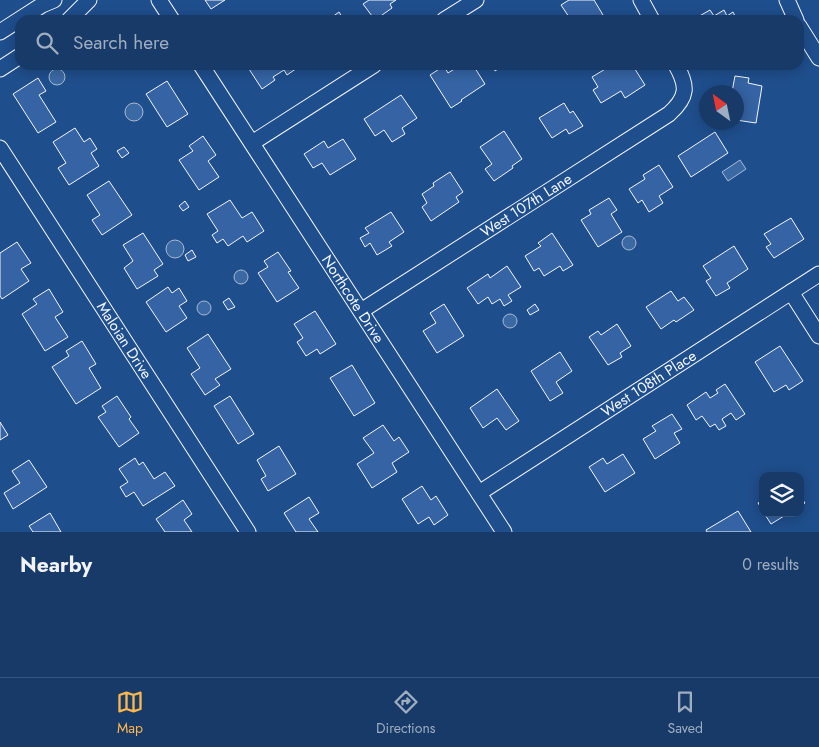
<!DOCTYPE html>
<html lang="en">
<head>
<meta charset="utf-8">
<style>
  :root { --surface:#173a69; --page:#244571; --text:#f1f3f6; --muted:#9eadc0; --line:#36547d; --accent:#ffb74d }
  body { margin:0; font-family:Jost,sans-serif; background:var(--page); color:var(--text) }
  .controls { position:absolute; right:15px; bottom:15px; display:grid; overflow:hidden; border-radius:10px; box-shadow:0 2px 12px #0003 }
  .controls button { width:45px; height:45px; display:grid; place-items:center; padding:0; border:0; border-bottom:1px solid var(--line); background:var(--surface); color:var(--text); font:25px sans-serif }
  .compass { position:absolute; left:699px; top:85px; width:45px; height:45px; border-radius:50%; background:var(--surface); box-shadow:0 2px 12px #0003; rotate:327deg }
  .list { margin:0; padding:0; list-style:none }
  h2 { display:flex; justify-content:space-between; align-items:center; height:65px; margin:0; padding:0 20px; font-size:21px }
  h2 small { font-size:16px; font-weight:400; color:var(--muted) }
  .icon { flex:none; width:28px; height:28px; fill:none; stroke:currentColor; stroke-width:2; stroke-linecap:round; stroke-linejoin:round }
  .map { position:relative; flex:none; width:819px; height:532px; overflow:hidden }
  .search { position:absolute; background:var(--surface); box-shadow:0 2px 12px #0003; left:15px; right:15px; top:15px; height:55px; display:flex; align-items:center; gap:12px; box-sizing:border-box; padding:0 18px; border-radius:15px; color:var(--muted); font-size:19px }
  .sheet { height:145px; background:var(--surface) }
  nav { display:flex; justify-content:space-around; align-items:center; box-sizing:border-box; height:70px; border-top:1px solid var(--line); background:var(--surface); font-size:14px; color:var(--muted) }
  nav a { display:grid; justify-items:center; gap:2px }
  nav .on { color:var(--accent) }
  .map>svg:first-child { display:block }
  .water { fill:#3b69a3; stroke:#a8bbd7 }
  .building { fill:#3563a3; stroke:#f2f6ff }
  .lines { fill:none; stroke-linecap:round; stroke-linejoin:round }
  .minor-casing { stroke:#f2f6ff; stroke-width:17 }
  .minor { stroke:#1f4e8c; stroke-width:15 }
  .labels { text-anchor:middle; dominant-baseline:central; stroke-width:4; stroke-linejoin:round; paint-order:stroke }
  .street-label { font-size:15px; fill:#f2f6ff; stroke:#1f4e8c }
</style>
</head>
<body>
<div class="map">
<svg width="819" height="532" viewBox="0 0 819 532">
  <rect width="100%" height="100%" fill="#1f4e8c"/>
  <!-- water -->
  <path class="water" d="M49 77a8 8 0 1 1 16 0a8 8 0 1 1-16 0Z
    M125 112a9 9 0 1 1 18 0a9 9 0 1 1-18 0Z
    M740,160L746,169L728,181L722,172Z
    M622 243a7 7 0 1 1 14 0a7 7 0 1 1-14 0Z
    M166 249a9 9 0 1 1 18 0a9 9 0 1 1-18 0Z
    M234 277a7 7 0 1 1 14 0a7 7 0 1 1-14 0Z
    M197 308a7 7 0 1 1 14 0a7 7 0 1 1-14 0Z
    M503 321a7 7 0 1 1 14 0a7 7 0 1 1-14 0Z"/>
  <!-- building -->
  <path class="building" d="M205,0H225L211,9Z
    M369,0H396L390,4L392,8L375,20L363,4Z
    M569,0H594L606,20H571L561,5Z
    M710,10L714,16L724,10L727,16L733,12L737,20H697L696,18Z
    M339,12L344,20H328Z
    M255,65H299L300,66L287,75L284,70L273,77L275,80L262,89L249,69Z
    M461,65H473L485,84L461,100L462,101L451,108L430,75L444,66L448,73Z
    M492,65H504L495,71Z
    M612,65H625L627,69L633,66L645,85L625,98L621,91L601,103L593,90L598,87L592,77Z
    M735,76L749,78L748,83L762,86L756,123L736,120V92H732Z
    M38,78L46,91L39,95L56,122L38,133L13,94Z
    M167,81L188,114L167,127L146,94Z
    M401,95L417,118L402,128L405,134L392,142L384,130L375,136L364,119Z
    M564,103L570,113L573,111L583,126L569,134L566,129L552,138L539,118Z
    M75,128L84,142L90,138L97,149L91,153L99,166L69,185L58,168L66,163L53,142Z
    M504,131L522,159L512,166L513,168L494,181L485,169L492,164L480,147Z
    M715,132L728,153L691,177L678,156Z
    M203,136L216,155L208,161L219,177L199,190L179,160L193,151L189,146Z
    M343,139L356,159L330,175L322,163L313,168L304,154L324,141L328,148Z
    M124,147L129,153L122,158L117,151Z
    M659,165L673,187L659,196L663,203L649,212L642,200L638,203L629,189L645,179L643,175Z
    M450,172L463,192L456,197L459,202L431,221L422,207L427,203L422,194L434,186L433,183Z
    M109,181L132,215L102,235L92,220L100,215L87,195Z
    M609,198L617,210L611,214L622,232L598,247L581,220L591,214L589,210Z
    M230,200L242,218L252,212L264,231L247,242L243,236L228,246L223,239L217,243L212,235L218,231L207,214Z
    M185,201L189,207L183,211L179,206Z
    M391,212L404,232L389,242L392,246L377,255L370,243L365,247L360,238L369,233L365,228Z
    M791,218L804,239L774,258L766,247L771,244L764,234Z
    M143,233L163,264L154,270L158,276L137,289L124,268L133,261L123,245Z
    M552,233L573,265L563,271L560,266L544,276L539,268L534,271L525,256L541,246L538,243Z
    M17,242L31,263L21,269L29,281L2,299L0,296V253Z
    M734,246L748,269L727,283L730,288L716,296L706,281L711,278L703,266Z
    M192,250L196,257L188,261L185,255Z
    M278,252L291,271L288,272L299,288L277,302L258,273L268,267L264,261Z
    M507,266L521,287L508,295L512,301L504,306L500,299L492,304L488,297L478,304L467,288L488,274L490,278Z
    M168,287L172,293L179,288L187,301L179,306L187,318L166,332L146,302Z
    M49,289L63,312L55,317L68,337L45,351L22,314L37,304L33,299Z
    M671,291L678,301L684,297L694,310L676,322L674,320L661,329L646,307Z
    M229,298L235,307L228,310L223,302Z
    M444,304L464,336L437,353L423,331L436,323L430,313Z
    M535,304L539,310L530,315L527,310Z
    M315,311L336,344L320,354L317,349L306,356L297,342L303,338L294,324Z
    M617,324L631,346L620,353L622,357L608,365L589,337L598,331L601,335Z
    M208,334L231,369L215,379L220,385L205,395L191,374L200,368L187,348Z
    M82,341L96,364L89,368L101,388L76,404L52,367L69,356L66,351Z
    M780,346L803,381L789,390L786,385L774,392L755,362Z
    M560,352L572,371L556,382L563,393L550,401L531,371Z
    M352,365L375,403L354,416L330,378Z
    M725,384L745,414L736,420L731,413L722,419L726,426L719,430L715,424L710,427L702,416L696,420L687,405L706,392L710,398L718,393L716,390Z
    M497,389L519,421L506,430L497,418L483,428L470,408Z
    M117,396L131,417L129,419L139,433L119,447L98,417L106,412L102,406Z
    M230,396L254,434L238,444L214,406Z
    M672,414L682,429L674,433L680,443L655,459L643,439L656,431L652,426Z
    M0,422L8,435L0,440Z
    M383,425L394,441L399,437L409,452L392,463L397,472L372,488L357,464L374,453L363,438Z
    M279,446L296,474L268,491L261,479L266,476L257,460Z
    M623,454L635,473L605,492L589,467L603,458L607,464Z
    M135,458L139,465L143,462L154,479L165,472L175,486L143,506L134,492L126,497L120,487L128,482L119,469Z
    M29,460L47,487L13,509L4,493L20,483L12,471Z
    M422,486L431,500L436,496L448,515L434,525L429,517L418,524L402,499Z
    M800,496L805,503L800,506Z
    M309,497L319,513L309,519L318,532H296L284,513Z
    M183,500L192,514L184,520L192,532H165L156,519Z
    M763,500V511L758,503Z
    M738,511L751,532H707L706,530Z
    M50,513L61,532H33L29,526Z
    M764,513H789L771,524Z"/>
  <g class="lines">
    <defs>
      <g id="minor">
        <path d="M159,0L172,20"/>
        <path d="M641,0L652,20"/>
        <path d="M787,0L796,20"/>
        <path d="M69,20L89,0"/>
        <path d="M444,20L476,0"/>
        <path d="M799,26L819,58"/>
        <path d="M0,32L42,5L54,0"/>
        <path id="s1" d="M201,65L504,532"/>
        <path d="M0,69L20,56"/>
        <path d="M252,143L374,65"/>
        <path id="s2" d="M0,148L248,532"/>
        <path d="M791,292L819,336"/>
        <path id="s3" d="M361,311L669,114C688,97 688,86 676,65"/>
        <path id="s4" d="M479,493L819,274"/>
      </g>
    </defs>
    <!-- minor casing -->
    <use href="#minor" class="minor-casing"/>
    <!-- minor -->
    <use href="#minor" class="minor"/>
  </g>
  <g class="labels">
    <!-- street labels -->
    <g class="street-label">
      <text stroke="none"><textPath href="#s3" startOffset="196">West 107th Lane</textPath></text>
      <text stroke="none"><textPath href="#s1" startOffset="279">Northcote Drive</textPath></text>
      <text stroke="none"><textPath href="#s2" startOffset="229">Maloian Drive</textPath></text>
      <text stroke="none"><textPath href="#s4" startOffset="202">West 108th Place</textPath></text>
    </g>
  </g>
</svg>
<div class="controls">
<button><svg class="icon" aria-label="layers" viewBox="0 0 24 24"><path d="M12 4l9 5-9 5-9-5zM3 14l9 5 9-5"/></svg></button>
</div>
<svg class="compass" viewBox="-18 -18 36 36"><path d="M0-13l5 13h-10z" fill="#e53935"/><path d="M0 13l5-13h-10z" fill="#9eadc0"/></svg>
<div class="search"><svg class="icon" aria-label="search" viewBox="0 0 24 24"><circle cx="10" cy="10" r="6"/><path d="M15 15l6 6"/></svg>Search here</div>
</div>
<section class="sheet">
<h2>Nearby<small>0 results</small></h2>
<ul class="list">
</ul>
</section>
<nav>
<a class="on"><svg class="icon" aria-label="map" viewBox="0 0 24 24"><path d="M3 6l6-2 6 2 6-2v14l-6 2-6-2-6 2zM9 4v14M15 6v14"/></svg>Map</a>
<a><svg class="icon" aria-label="directions" viewBox="0 0 24 24"><path d="M12 3l9 9-9 9-9-9zM9 14v-3h6M13 9l2 2-2 2"/></svg>Directions</a>
<a><svg class="icon" aria-label="saved" viewBox="0 0 24 24"><path d="M7 4h10v16l-5-4-5 4z"/></svg>Saved</a>
</nav>
</body>
</html>
